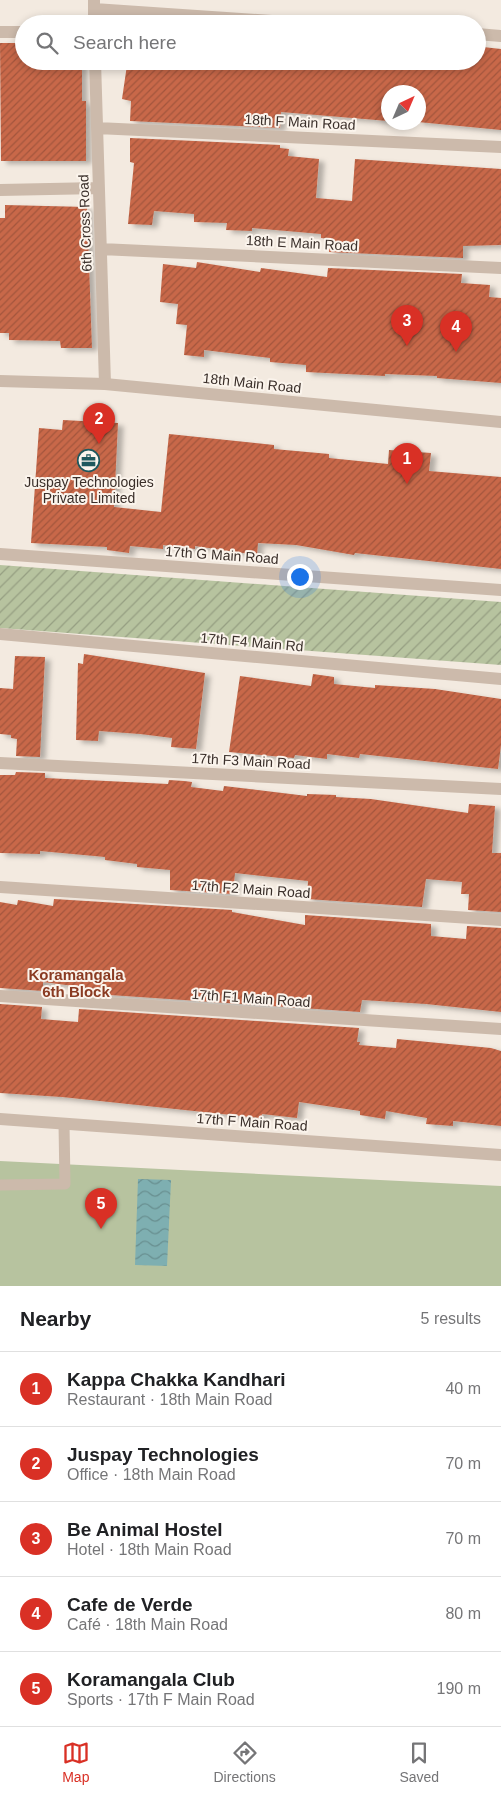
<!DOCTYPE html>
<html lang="en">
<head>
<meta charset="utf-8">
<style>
  :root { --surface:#fff; --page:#f2f2f2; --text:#202124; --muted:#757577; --line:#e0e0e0; --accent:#d93025 }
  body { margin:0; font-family:Arial,sans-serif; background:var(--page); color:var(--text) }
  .compass { position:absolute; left:381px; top:85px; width:45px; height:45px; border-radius:50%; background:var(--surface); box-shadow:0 2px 8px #0003; rotate:44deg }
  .you { position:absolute; left:299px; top:576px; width:18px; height:18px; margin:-12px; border:4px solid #fff; border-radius:50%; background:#1a73e8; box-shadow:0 0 0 8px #1a73e833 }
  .badge { display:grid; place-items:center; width:32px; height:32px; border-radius:50%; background:var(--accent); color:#fff; font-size:16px; font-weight:700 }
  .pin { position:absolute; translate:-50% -41px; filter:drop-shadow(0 1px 2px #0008) }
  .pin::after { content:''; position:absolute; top:26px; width:18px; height:15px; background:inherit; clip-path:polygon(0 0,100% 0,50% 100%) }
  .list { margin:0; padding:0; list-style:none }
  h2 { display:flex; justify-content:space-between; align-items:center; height:65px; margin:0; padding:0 20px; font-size:21px }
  h2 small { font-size:16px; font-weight:400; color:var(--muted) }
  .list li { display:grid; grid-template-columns:32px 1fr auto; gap:15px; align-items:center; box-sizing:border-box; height:75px; padding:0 20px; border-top:1px solid var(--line) }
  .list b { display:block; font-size:19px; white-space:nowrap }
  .list p { margin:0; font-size:16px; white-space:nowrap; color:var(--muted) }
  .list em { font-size:16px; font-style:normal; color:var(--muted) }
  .icon { flex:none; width:28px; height:28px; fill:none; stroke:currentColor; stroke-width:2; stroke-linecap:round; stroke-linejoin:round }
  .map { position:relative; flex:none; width:501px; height:1286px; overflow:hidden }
  .search { position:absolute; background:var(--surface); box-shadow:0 2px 8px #0003; left:15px; right:15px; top:15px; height:55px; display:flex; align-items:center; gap:12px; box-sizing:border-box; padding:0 18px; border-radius:28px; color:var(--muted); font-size:19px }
  .sheet { height:440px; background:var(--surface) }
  nav { display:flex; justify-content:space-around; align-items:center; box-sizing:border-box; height:70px; border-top:1px solid var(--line); background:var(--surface); font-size:14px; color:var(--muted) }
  nav a { display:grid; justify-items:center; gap:2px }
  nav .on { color:var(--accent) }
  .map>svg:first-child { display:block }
  .green { fill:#b7c39f }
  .garden { fill:url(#garden-furrows) }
  .water { fill:url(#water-waves) }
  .building { fill:url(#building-hatch); filter:url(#shadow) }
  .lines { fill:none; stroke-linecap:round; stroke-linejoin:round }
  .service { stroke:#ccbaab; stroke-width:11 }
  .minor { stroke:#ccbaab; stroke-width:12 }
  .tertiary { stroke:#ccbaab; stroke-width:12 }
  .labels { text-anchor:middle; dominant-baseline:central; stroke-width:4; stroke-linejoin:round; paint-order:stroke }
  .street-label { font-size:14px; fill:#3a2f2a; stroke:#fbf4ec }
  .poi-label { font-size:14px; fill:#3a2f2a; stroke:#fbf4ec }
  .neighbourhood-label { font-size:15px; font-weight:bold; fill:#8a3b22; stroke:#fbf4ec }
</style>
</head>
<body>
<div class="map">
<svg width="501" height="1286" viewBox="0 0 501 1286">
  <defs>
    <pattern id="garden-furrows" width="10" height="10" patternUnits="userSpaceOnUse" patternTransform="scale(1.25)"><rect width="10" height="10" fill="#b7c39f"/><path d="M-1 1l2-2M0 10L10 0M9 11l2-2" fill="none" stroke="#969f82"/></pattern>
    <pattern id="water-waves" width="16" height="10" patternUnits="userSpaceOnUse" patternTransform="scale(1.25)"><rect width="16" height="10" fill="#7eafb1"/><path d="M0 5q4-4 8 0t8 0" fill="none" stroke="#688f90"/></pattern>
    <pattern id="building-hatch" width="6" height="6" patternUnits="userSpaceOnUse" patternTransform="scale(1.25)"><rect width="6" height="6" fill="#c86849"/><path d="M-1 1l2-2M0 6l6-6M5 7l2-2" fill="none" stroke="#a3563d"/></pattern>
    <filter id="shadow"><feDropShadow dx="5.5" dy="3" stdDeviation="2.5" flood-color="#0004"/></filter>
  </defs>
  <rect width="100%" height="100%" fill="#f3eae0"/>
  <!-- green -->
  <path class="green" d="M0,1161L501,1186V1286H0Z"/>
  <!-- garden -->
  <path class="garden" d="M0,565L501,602V665L0,628Z"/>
  <!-- water -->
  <path class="water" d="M138,1179L171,1180L167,1266L135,1265Z"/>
  <!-- building -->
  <path class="building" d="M0,43H24V61H82V101H86V161H1Z
    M483,47L501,49V130L418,122V92H388V121L281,112L280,128L130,121L131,101L122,99L127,65L155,68L156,61H477V49Z
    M130,138L280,145V148L289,149L288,156L319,159L316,198L352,201L355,159L501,169V245L463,246V258L329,252L330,239L321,238V234L252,228V231L226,230L227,223L194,222V214L154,211L152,225L128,224L134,163L130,162Z
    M5,205L87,207L92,348H61L60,341L9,340V333H0V218H5Z
    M197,262L260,272L261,268L327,277L328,268L462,274L461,283L490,285L489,297L501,298V383L437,378V376L385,374V376L306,372V365L270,362V358L204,350V357L184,355L187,325L176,324L178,304L160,302L163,264L196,268Z
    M63,420L118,423L114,507L161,512L169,434L274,445V449L329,454V458L388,464L389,450L431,453L429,471L501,477V569L355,553L354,555L296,545L258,543L257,555L195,546V549L163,545V549L130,546L129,553L107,550V547L31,543L39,428L62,430Z
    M84,654L205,673L196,749L171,747L172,738L140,734L99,731L98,741L76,740L78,663L83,664Z
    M15,656L45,657L40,757L16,756L17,739L11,738V735L0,734V688L13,689Z
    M313,674L334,677V684L375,688V685L435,689L501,699V745L498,769L360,754L359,758L327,754V759L295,755L294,758L229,752L240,676L311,686Z
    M16,772L45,773V778L168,784L169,780L184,781L192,782L191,787L223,791L224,786L307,796V794L336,795V797L371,799L468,813L469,804L495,806L492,853H501V912L468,910L469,894H461L462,882L426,879L422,907L307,899L308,881L235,873L233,894L170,890V870L137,867V864L105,860V857L40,851V854L0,853V775H15Z
    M54,899L232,910V912L305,925V915L431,924V936L466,939L467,926L501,928V1012L426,1004L362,1000L360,1012L81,993L82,987L43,982V991L0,988V902L17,905L18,900L53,906Z
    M0,1004L42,1007L41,1019L78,1022L79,1009L359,1028L357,1042H360L359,1045L396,1048L397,1039L491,1048L501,1051V1126L453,1121V1126L426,1124L427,1118L386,1111L385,1119L360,1115V1111L299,1102L297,1118L262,1114L261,1118L62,1097L0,1093Z"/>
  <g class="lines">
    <!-- service -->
    <path class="service" d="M0,1185L65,1184L64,1124"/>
    <!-- minor -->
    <path class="minor" d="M94,0V24
      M94,9L315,24
      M0,32H24
      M477,34L501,36
      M95,61L105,384
      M97,128L501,147
      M0,190L99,188
      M101,249L501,268
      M0,554L501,590
      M0,634L501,679
      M0,763L501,789
      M0,887L501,920
      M0,996L501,1029
      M0,1119L501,1155"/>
    <!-- tertiary -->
    <path class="tertiary" d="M0,381L105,384L501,422"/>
  </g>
  <!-- icons -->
  <defs>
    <symbol id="office-ring" viewBox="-11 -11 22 22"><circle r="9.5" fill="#fbf4ec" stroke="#1e585d" stroke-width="1.5"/><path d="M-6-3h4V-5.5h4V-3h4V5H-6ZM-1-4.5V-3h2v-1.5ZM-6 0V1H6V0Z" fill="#1e585d"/></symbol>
  </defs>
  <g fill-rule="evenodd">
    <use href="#office-ring" x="76" y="448" width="25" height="25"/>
  </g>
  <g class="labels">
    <!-- street labels -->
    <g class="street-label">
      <text transform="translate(300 122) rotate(3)">18th F Main Road</text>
      <text transform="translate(85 223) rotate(-92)">6th Cross Road</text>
      <text transform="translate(302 243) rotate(3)">18th E Main Road</text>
      <text transform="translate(252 383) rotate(6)">18th Main Road</text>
      <text transform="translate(222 555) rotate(4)">17th G Main Road</text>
      <text transform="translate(252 642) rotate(5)">17th F4 Main Rd</text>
      <text transform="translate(251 761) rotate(3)">17th F3 Main Road</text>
      <text transform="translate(251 889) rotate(4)">17th F2 Main Road</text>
      <text transform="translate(251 998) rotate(4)">17th F1 Main Road</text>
      <text transform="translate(252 1122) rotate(4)">17th F Main Road</text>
    </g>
    <!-- poi labels -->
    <g class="poi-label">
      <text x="89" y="482">Juspay Technologies<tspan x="89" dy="16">Private Limited</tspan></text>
    </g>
    <!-- neighbourhood labels -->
    <g class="neighbourhood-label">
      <text x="76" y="974">Koramangala<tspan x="76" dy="17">6th Block</tspan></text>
    </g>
  </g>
</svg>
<svg class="compass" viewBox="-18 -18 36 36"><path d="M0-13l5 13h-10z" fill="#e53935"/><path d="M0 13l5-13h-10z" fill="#757577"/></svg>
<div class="you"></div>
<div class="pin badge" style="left:407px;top:484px">1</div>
<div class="pin badge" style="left:99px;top:444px">2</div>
<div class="pin badge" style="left:407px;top:346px">3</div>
<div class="pin badge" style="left:456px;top:352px">4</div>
<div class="pin badge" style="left:101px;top:1229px">5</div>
<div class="search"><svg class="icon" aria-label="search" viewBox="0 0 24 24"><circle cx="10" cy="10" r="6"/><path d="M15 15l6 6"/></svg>Search here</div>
</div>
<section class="sheet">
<h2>Nearby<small>5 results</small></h2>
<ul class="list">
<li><span class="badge">1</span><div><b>Kappa Chakka Kandhari</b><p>Restaurant · 18th Main Road</p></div><em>40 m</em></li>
<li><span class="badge">2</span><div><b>Juspay Technologies</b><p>Office · 18th Main Road</p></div><em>70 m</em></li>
<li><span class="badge">3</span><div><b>Be Animal Hostel</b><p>Hotel · 18th Main Road</p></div><em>70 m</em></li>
<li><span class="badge">4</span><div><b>Cafe de Verde</b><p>Café · 18th Main Road</p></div><em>80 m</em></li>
<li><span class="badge">5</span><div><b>Koramangala Club</b><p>Sports · 17th F Main Road</p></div><em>190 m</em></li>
</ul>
</section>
<nav>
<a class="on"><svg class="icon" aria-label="map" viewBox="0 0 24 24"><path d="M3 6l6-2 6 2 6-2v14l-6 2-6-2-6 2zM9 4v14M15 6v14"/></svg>Map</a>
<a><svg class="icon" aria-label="directions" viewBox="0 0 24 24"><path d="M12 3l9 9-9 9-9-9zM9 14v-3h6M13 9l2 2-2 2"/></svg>Directions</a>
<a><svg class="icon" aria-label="saved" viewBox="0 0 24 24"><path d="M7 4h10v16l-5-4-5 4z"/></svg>Saved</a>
</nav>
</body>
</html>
